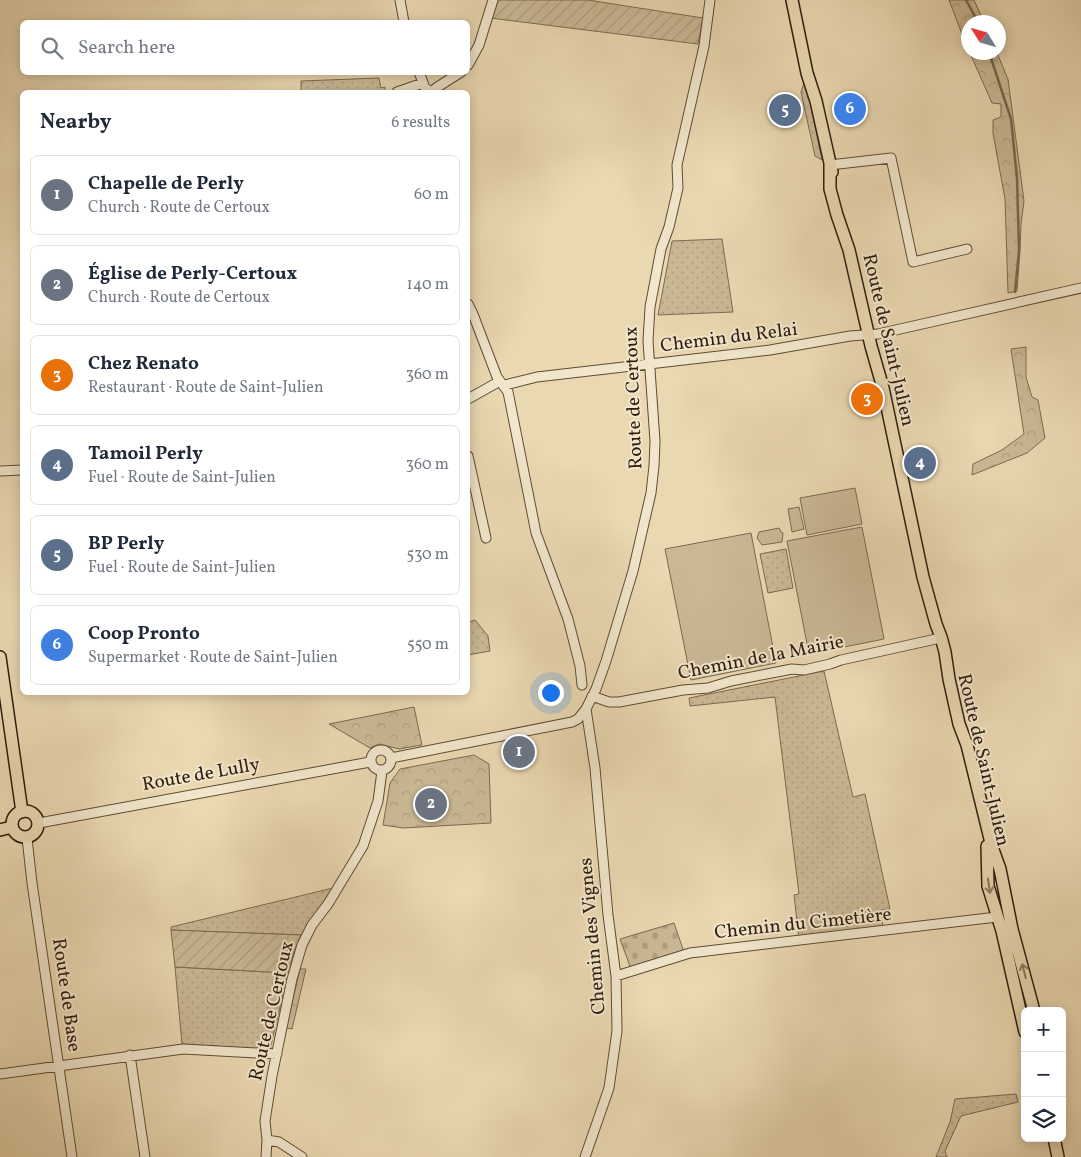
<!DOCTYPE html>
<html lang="en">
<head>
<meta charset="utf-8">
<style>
  :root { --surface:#fff; --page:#f6f6f7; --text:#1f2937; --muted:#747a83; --line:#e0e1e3; --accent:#db2777 }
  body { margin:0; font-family:Vollkorn,serif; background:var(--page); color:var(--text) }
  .controls { position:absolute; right:15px; bottom:15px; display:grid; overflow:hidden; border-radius:8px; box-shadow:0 2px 12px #0003 }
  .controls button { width:45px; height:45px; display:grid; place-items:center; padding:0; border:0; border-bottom:1px solid var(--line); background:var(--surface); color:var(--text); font:25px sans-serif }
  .compass { position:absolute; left:961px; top:15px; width:45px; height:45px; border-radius:50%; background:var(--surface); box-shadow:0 2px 12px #0003; rotate:307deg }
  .you { position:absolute; left:550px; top:692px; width:18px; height:18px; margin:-12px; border:4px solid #fff; border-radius:50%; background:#1a73e8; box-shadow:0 0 0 8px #1a73e833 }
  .badge { display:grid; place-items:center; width:32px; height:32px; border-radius:50%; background:var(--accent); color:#fff; font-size:16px; font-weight:700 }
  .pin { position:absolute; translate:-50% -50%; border:2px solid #fff; box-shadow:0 1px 5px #0006 }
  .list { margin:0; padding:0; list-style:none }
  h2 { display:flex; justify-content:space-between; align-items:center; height:65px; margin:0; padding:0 20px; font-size:21px }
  h2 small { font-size:16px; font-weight:400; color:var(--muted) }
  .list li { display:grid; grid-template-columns:32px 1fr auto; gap:15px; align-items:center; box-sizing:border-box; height:80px; margin:0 10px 10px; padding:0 10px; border:1px solid var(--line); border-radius:8px }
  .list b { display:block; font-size:19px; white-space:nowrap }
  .list p { margin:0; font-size:16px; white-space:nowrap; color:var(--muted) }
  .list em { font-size:16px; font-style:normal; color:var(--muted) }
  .icon { flex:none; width:28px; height:28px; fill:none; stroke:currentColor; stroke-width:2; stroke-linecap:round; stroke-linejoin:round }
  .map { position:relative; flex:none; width:1081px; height:1157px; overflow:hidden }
  .search { position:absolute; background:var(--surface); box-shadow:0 2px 12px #0003; left:20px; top:20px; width:450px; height:55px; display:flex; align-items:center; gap:12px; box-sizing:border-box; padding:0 18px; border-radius:8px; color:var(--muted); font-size:19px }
  .panel { position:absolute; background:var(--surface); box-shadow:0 2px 12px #0003; left:20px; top:90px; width:450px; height:605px; border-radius:8px }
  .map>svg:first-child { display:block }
  .grass { fill:url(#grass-dots); stroke:#7c6a51 }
  .forest { fill:url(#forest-crowns); stroke:#7c6a51 }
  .cemetery { fill:url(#cemetery-stones); stroke:#7c6a51 }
  .garden { fill:url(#garden-furrows); stroke:#7c6a51 }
  .pitch { fill:#cab895; stroke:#7c6a51 }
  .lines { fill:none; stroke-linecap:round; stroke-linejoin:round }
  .stream { stroke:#79674e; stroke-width:2.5 }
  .minor-casing { stroke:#5e4c36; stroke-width:11 }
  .major-casing { stroke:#2f1d0d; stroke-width:14 }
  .minor { stroke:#f1e6cc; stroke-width:9 }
  .major { stroke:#ead8b1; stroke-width:11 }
  .oneway { stroke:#8c7a5f }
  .labels { text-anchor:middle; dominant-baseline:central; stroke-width:4; stroke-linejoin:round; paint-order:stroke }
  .street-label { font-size:19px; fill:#2f1d0d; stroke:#f1e6cc }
</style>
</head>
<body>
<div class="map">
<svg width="1081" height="1157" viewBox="0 0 1081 1157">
  <defs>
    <pattern id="grass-dots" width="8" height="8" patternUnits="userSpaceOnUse" patternTransform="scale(1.25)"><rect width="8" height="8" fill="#cab895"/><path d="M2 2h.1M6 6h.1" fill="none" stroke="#ae9e7f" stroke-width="1.8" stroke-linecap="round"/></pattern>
    <pattern id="forest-crowns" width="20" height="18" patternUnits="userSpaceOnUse" patternTransform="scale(1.25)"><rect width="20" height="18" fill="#cab895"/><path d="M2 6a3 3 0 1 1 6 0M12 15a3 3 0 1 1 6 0" fill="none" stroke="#ae9e7f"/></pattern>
    <pattern id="cemetery-stones" width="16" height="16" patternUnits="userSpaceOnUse" patternTransform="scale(1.25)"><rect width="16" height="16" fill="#cab895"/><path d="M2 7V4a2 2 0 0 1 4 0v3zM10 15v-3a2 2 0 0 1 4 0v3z" fill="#ae9e7f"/></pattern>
    <pattern id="garden-furrows" width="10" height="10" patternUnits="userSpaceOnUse" patternTransform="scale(1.25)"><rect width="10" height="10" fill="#cab895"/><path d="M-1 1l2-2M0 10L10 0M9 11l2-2" fill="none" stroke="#ae9e7f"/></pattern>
  </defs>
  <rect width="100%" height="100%" fill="#ead8b1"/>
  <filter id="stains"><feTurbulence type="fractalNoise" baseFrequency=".004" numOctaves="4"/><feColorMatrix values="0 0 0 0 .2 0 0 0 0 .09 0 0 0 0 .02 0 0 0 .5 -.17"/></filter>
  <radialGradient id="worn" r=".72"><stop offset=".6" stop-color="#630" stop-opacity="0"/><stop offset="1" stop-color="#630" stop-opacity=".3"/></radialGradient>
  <!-- grass -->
  <path class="grass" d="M379,78L381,88L385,87V92H301V81Z
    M804,83L810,102L822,160L815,156L801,92Z
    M722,239L733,312L658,315L672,241Z
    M786,549L793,588L768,593L760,554Z
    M475,620L488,636L490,651L468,655V622Z
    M824,671L853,797L865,794L890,909L881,910L883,929L799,939L794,895L799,894L775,697L690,706L689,698Z
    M333,888L302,935L171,930V927Z
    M175,967L288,973L270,1050L182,1044Z
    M1016,1094L1018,1102L961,1116L945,1151L947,1157H936L950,1122L955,1099Z"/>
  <!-- forest -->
  <path class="forest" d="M949,0H974L984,22H968V50Z
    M970,53H997L1008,79L1024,201L1021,224L1020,251L1017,291L1008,293L1005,199L993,133V120L1001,117V104L992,103Z
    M1026,347V377L1032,397L1038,400L1045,438L1027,453L972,475L973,464L1002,450L1024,434L1011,349Z
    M414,707L422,745L399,749L379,744L370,748L329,724Z
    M474,755L489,764L491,823L403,828L383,825L390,783L400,769Z
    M300,969H306L292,1029L286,1028Z"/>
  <!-- cemetery -->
  <path class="cemetery" d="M674,923L684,952L631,969L620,939Z"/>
  <!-- garden -->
  <path class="garden" d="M495,0H588L703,18L698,44L490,18Z
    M171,930L302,935L294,951L288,973L175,967Z"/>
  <!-- pitch -->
  <path class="pitch" d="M855,488L862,524L807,535L800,498Z
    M799,507L804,529L792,532L788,509Z
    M862,527L884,639L809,654L787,541Z
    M779,528L782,533H783L782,542L762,545L757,538L759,532Z
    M751,533L776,663L691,680L665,549Z"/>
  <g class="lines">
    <!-- stream -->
    <path class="stream" d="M966,0L978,22
      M989,52L1011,119L1017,178L1019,250L1015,292"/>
    <defs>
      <path id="minor" d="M400,0L404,22
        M468,65L479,45L493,0
        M419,72L425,88L432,92
        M397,92L423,83
        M434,92L436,88L461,72
        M830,165L891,158L913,262L967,249
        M468,304L473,314L497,377L508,392L536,533L568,619L580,666L582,685
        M505,385L537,377L770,350L850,336L878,334L1081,288
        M468,399L500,381
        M468,456L486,538
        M0,471L22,470
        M592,696L609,702H619L683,690L708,688L731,681L792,669L804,670L830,664L841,660L936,639
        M371 760a10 10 0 1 1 20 0a10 10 0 1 1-20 0Z
        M391,758L572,722L578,719L586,709L596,689L606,661L633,571L651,493L654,466L655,441L648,341L650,307L661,249L669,227L678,188L677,165L704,46L710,0
        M39,823L370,762
        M27,838L32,883L72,1157
        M616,976L690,953L997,917
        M130,1055L145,1157
        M0,1074L183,1049L277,1054
        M267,1140L279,1142L302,1157
        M266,1157L267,1140L265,1121L272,1076L292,979L302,945L312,925L328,904L363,846L378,801L382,771
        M585,1157L609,1088L617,1031L616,976L608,915L595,768L586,709"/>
      <path id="major" d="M792,0L807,73L816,101L832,172
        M830,165V189L837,215L849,250L871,346L883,388L923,577L936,624L941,637L945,652L949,679L959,724L967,745L992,847L1000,869L1012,929L1034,1011
        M0,657L22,812
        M12 824a13 13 0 1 1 26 0a13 13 0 1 1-26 0Z
        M0,830L12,827
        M987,846L988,886L1002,931L1025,1032
        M1054,1138L1058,1157"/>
    </defs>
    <!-- minor casing -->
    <use href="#minor" class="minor-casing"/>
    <!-- major casing -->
    <use href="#major" class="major-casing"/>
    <!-- minor -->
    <use href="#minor" class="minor"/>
    <!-- major -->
    <use href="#major" class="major"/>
  </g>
  <!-- one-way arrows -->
  <defs><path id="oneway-shaft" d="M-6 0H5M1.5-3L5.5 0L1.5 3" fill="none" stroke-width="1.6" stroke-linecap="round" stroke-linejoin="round" transform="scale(1.25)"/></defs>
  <g class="oneway">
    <use href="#oneway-shaft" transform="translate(989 886) rotate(82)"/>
    <use href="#oneway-shaft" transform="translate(1024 971) rotate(-104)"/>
  </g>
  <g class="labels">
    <!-- street labels -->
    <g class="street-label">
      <text transform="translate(729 338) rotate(-7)">Chemin du Relai</text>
      <text transform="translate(888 340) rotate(77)">Route de Saint-Julien</text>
      <text transform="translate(634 398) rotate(-92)">Route de Certoux</text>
      <text transform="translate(761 658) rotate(-11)">Chemin de la Mairie</text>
      <text transform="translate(983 760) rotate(77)">Route de Saint-Julien</text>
      <text transform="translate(201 775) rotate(-10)">Route de Lully</text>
      <text transform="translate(803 924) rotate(-6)">Chemin du Cimetière</text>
      <text transform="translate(593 936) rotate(-95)">Chemin des Vignes</text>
      <text transform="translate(66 995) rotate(82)">Route de Base</text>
      <text transform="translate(272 1011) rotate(-77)">Route de Certoux</text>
    </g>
  </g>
  <rect width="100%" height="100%" filter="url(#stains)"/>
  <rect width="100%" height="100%" fill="url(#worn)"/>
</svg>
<div class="controls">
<button>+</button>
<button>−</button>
<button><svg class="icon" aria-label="layers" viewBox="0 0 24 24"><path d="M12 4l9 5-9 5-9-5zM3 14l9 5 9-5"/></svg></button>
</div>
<svg class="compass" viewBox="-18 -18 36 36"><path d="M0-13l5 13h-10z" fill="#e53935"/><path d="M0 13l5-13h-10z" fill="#747a83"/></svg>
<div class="you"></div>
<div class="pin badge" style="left:519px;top:752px;background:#6b7280">1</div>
<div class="pin badge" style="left:431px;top:804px;background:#6b7280">2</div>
<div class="pin badge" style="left:867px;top:399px;background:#e8710a">3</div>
<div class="pin badge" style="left:920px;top:463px;background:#5c6f8a">4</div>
<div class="pin badge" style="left:785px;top:110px;background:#5c6f8a">5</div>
<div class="pin badge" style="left:850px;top:109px;background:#3f7fe0">6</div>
<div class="search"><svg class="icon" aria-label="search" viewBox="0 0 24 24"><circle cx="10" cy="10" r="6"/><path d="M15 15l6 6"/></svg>Search here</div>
<section class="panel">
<h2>Nearby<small>6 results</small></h2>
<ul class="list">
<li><span class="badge" style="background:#6b7280">1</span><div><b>Chapelle de Perly</b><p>Church · Route de Certoux</p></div><em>60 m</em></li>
<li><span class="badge" style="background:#6b7280">2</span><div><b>Église de Perly-Certoux</b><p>Church · Route de Certoux</p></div><em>140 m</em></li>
<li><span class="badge" style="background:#e8710a">3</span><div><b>Chez Renato</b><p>Restaurant · Route de Saint-Julien</p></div><em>360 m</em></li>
<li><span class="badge" style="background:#5c6f8a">4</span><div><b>Tamoil Perly</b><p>Fuel · Route de Saint-Julien</p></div><em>360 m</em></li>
<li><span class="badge" style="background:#5c6f8a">5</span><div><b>BP Perly</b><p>Fuel · Route de Saint-Julien</p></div><em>530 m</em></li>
<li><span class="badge" style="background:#3f7fe0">6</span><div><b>Coop Pronto</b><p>Supermarket · Route de Saint-Julien</p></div><em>550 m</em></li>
</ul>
</section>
</div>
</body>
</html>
